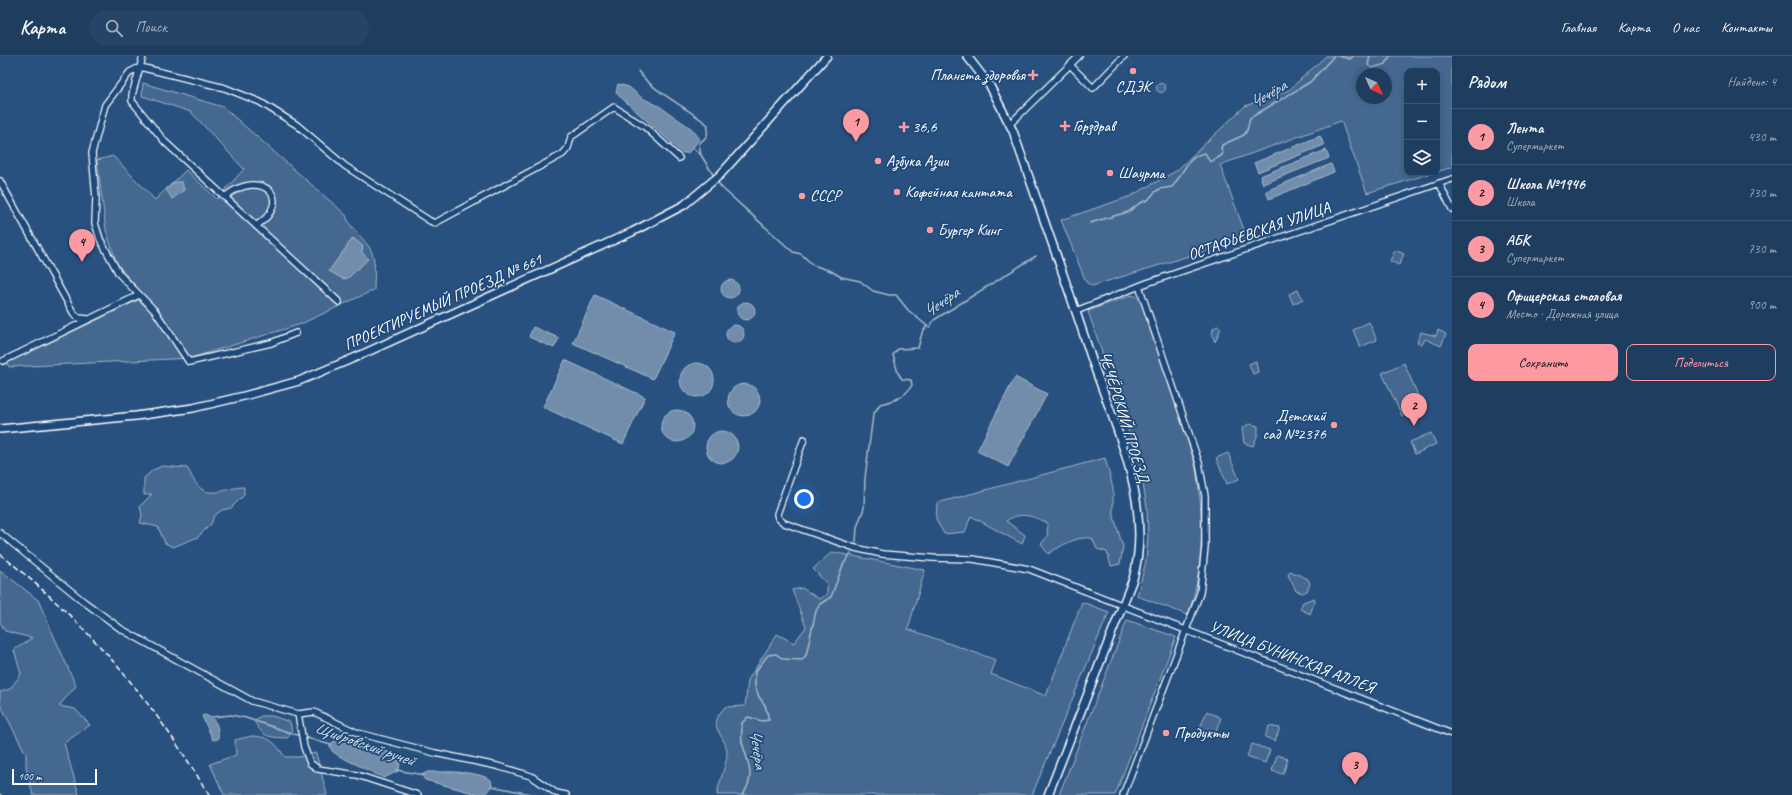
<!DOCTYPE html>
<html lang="ru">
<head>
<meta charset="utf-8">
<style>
  :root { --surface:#1e3d5f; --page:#264465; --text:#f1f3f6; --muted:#a1aebd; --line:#3c5674; --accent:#ff9aa2 }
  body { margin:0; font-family:Caveat,sans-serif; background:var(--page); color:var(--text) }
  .controls { position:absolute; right:12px; top:12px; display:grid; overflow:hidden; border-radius:8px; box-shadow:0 2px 6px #0003 }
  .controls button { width:36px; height:36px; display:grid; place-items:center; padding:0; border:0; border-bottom:1px solid var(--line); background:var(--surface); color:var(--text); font:20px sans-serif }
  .compass { position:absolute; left:1356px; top:12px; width:36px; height:36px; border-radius:50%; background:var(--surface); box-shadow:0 2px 6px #0003; rotate:135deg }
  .scale { position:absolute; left:12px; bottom:10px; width:85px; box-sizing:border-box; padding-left:4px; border:2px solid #fff; border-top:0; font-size:11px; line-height:14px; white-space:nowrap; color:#fff; -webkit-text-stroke:3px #1f4a7a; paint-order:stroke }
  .you { position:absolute; left:804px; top:443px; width:14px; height:14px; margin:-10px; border:3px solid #fff; border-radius:50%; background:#1a73e8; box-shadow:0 0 0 6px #1a73e833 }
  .badge { display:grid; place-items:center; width:26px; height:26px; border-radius:50%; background:var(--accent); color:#111; font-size:13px; font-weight:700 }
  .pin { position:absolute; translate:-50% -33px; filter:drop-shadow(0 1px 2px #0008) }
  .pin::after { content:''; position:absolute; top:21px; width:14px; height:12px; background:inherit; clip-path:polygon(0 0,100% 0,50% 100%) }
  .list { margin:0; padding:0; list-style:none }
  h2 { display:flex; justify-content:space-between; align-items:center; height:52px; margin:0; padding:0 16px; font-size:17px }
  h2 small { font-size:13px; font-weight:400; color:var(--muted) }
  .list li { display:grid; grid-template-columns:26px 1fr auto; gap:12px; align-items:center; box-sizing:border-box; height:56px; padding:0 16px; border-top:1px solid var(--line) }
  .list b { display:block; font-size:15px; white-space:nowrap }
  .list p { margin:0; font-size:13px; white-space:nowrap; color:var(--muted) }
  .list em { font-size:13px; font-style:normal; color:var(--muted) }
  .actions { display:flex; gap:8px; padding:12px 16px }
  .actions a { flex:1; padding:9px 0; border:1px solid var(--accent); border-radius:8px; text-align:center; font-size:14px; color:var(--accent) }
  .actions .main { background:var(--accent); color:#111 }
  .icon { flex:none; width:22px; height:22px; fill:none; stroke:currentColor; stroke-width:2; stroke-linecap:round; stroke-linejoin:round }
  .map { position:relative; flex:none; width:1452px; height:739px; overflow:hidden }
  header { display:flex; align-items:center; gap:24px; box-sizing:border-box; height:56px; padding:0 20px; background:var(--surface); border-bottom:1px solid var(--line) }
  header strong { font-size:19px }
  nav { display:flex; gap:22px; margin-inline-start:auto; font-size:14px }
  .search { width:280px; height:36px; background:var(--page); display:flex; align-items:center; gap:10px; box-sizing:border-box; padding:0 14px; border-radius:22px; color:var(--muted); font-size:15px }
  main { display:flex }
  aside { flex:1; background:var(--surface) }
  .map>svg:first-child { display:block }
  .green { fill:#446890; stroke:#a2b4c8; fill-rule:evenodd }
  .water { fill:#718dab; stroke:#aabbcd }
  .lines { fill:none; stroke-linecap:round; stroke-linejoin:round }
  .stream { stroke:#aabbcd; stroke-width:1.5 }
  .minor-casing { stroke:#fff; stroke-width:8 }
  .major-casing { stroke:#fff; stroke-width:10 }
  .minor { stroke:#1f4a7a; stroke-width:5.5 }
  .major { stroke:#1f4a7a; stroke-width:7 }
  .rail { stroke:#fff; stroke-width:1.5; stroke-dasharray:6 3; stroke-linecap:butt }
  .poi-dot { fill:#ff9aa2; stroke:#1f4a7a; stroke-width:1.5 }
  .labels { text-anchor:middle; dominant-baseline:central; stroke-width:3.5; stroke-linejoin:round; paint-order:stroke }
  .poi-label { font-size:16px; fill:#fff; stroke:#1f4a7a; text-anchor:start }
  .street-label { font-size:16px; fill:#fff; stroke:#1f4a7a }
  .water-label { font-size:17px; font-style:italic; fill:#d4dde6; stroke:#1f4a7a }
</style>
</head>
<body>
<header>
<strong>Карта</strong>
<div class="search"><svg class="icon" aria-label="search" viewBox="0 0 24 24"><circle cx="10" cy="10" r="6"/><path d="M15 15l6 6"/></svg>Поиск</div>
<nav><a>Главная</a><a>Карта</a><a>О нас</a><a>Контакты</a></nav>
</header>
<main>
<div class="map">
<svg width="1452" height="739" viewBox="0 0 1452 739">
  <rect width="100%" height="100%" fill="#28517f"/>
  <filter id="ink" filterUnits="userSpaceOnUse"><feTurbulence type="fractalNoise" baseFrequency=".025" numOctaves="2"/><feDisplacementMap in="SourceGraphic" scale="8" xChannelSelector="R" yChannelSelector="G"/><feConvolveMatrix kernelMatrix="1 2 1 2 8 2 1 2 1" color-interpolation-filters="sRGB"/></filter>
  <g filter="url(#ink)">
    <!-- green -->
    <path class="green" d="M1326,0H1452V111L1437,116V15H1407V117H1432L1367,137L1341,65L1220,109L1247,182L1092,230L1086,226L1061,164L1131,140L1176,115L1245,50L1289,34ZM1362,18H1386V42H1362Z
      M143,27L223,51L346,159C350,173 361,179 369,191C377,202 374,220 374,234L301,268L191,302L9,311L7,307L145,241L117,208L106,174L97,104L113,100L155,144L186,114L217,143L244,113L191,56L142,40Z
      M1156.5 32a4.5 4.5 0 1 1 9 0a4.5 4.5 0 1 1-9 0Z
      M1395,194L1404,198L1399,209L1390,205Z
      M1298,234L1303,243L1293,248L1289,238Z
      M1132,239L1137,241L1141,244L1195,407C1204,457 1205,511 1188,559L1137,540L1146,505L1148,481L1147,451L1139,406L1088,255Z
      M1369,266L1377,284L1360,291L1353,274Z
      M1217,270L1221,272L1215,286L1212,278L1213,273Z
      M1438,274L1446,278L1441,290L1425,283L1422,289L1417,286L1421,276L1436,280Z
      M1256,305L1258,316L1253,318L1249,308Z
      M1404,307L1423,351L1402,360L1382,317Z
      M1249,368L1258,370V378L1253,390L1244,387L1242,372Z
      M1431,377L1436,388L1415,398L1410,386Z
      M1228,397L1239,423L1227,428L1216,402Z
      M1105,402L1113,432V458L1123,491L1120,508L1111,510L1107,496L1097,493L1092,482C1075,480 1061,490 1048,498L1041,488L1047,481L1048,467C1032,460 1021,455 1006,465L1025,479L1022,488L971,460L965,476L944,478L936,463L937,447Z
      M162,410L187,412C191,418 193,424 197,429C210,444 228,431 244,431V439L231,452L222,454L214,460L211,468L198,481L173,491L165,487L158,471L140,467L142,459L140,450L152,438L144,439V422L153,414Z
      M832,496L925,514L908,573L996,604L991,618L1046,640L1082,546L1109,556L1032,739H717C718,729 728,704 727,696C725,676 705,673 725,651L745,650L748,624L777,578L794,587L806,571L792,534L802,532L819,543L827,538V528L813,513Z
      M0,514L38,544L76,630L59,650L75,653L90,669L64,687L79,739H33L26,711V698L0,648V636L10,633L21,618L14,594L32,582L5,575L0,566Z
      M1290,515L1308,523L1310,528L1307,535L1303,537L1296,535L1288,519Z
      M1314,542L1315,545L1310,558L1300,553L1303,546Z
      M1127,564L1176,581L1115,739H1059Z
      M1207,655L1221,662L1214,680L1199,674Z
      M261,660H272L290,666L292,677L287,682C268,681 264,682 254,665Z
      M1269,670L1280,672L1275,685L1265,681Z
      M252,680C270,681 275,686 285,701H299L316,697L327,739H224L210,708L236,699L235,684Z
      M1252,688L1270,694L1265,707L1247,700Z
      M1277,699L1288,703L1283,718L1272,715Z"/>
    <!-- water -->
    <path class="water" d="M618,28L629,31L642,42L659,50L692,73L700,83L688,97H682L616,37Z
      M1320,80L1324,89L1258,116L1254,107Z
      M1326,94L1329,102L1263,128L1260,120Z
      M1331,108L1334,116L1269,143L1266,135Z
      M175,126H182L184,134L172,143L166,133Z
      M353,182L363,190L362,196L368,203L348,222L343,223L329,215Z
      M721 233a9 9 0 1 1 18 0a9 9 0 1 1-18 0Z
      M595,239L675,276L653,323L573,287Z
      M737 255a9 9 0 1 1 18 0a9 9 0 1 1-18 0Z
      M726 278a9 9 0 1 1 18 0a9 9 0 1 1-18 0Z
      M533,271L559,282L554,292L529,281Z
      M565,304L645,341L623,388L543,351Z
      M680 324a17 17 0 1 1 34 0a17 17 0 1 1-34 0Z
      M1015,321L1047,338L1008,411L977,395Z
      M728 344a16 16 0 1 1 32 0a16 16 0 1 1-32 0Z
      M661 370a16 16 0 1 1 32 0a16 16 0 1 1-32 0Z
      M706 391a16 16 0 1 1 32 0a16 16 0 1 1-32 0Z
      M205,659C217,663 219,671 218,683L213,684L202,660Z
      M335,684C353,686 384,691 398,702L400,709L398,715L384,722L339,700L332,695L330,689Z
      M427,716C445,716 476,714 491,724L492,730L487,737L477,738L425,724L422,719Z"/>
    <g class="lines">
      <!-- stream -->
      <path class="stream" d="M1338,0L1350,3L1353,0
        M1370,0L1368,9L1372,12L1386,8L1390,0
        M638,15C653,36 687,51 708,69L707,80L699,88L701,99
        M692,91L701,99L714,120
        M717,125L722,132L793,196L801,198L813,209L831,215L841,221L860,225L873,235L889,239H896L908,254L927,270
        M1090,167L1128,156L1140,147L1148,144L1155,136L1160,133L1172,131C1183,119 1186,100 1205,97L1210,106L1221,100L1223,97L1221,93L1222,89L1244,79L1247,74L1250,62L1310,26L1334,0
        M927,270L930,271L934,264L1036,200
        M856,486L857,471L864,452L865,422L873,359L880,348C893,345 905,342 912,329L911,324L902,323L898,317L893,299L898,293L918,292L922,277L927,270
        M212,661L231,659L246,662L300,680
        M304,681L331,689
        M396,714L424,719
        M491,730L536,739
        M742,739C757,721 747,705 742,686C741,680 742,673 742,667L748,661L762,665L769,664L765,649L759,641L755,630V616L768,599L776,598L783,603L802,604L806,599L816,555L820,548L831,541L843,509L851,497"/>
      <defs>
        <path id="minor" d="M143,0L140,11L130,16L105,49L92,97L96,142L95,167L100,183L119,218L155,255L189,306L271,287L296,277
          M1070,9L1093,32L1124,0
          M1010,68L1079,0
          M0,125L74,258L79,262L88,263
          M1439,127L1452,153
          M226,140C261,112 296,143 256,170
          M339,246L165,86L132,45V39L140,11L225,32L260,46L297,69L345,110L430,165L435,167L563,98L568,92L571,81L614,51L645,71L679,102
          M1076,255L1147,227L1452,123
          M3,305L139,239
          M804,383L777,458L778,462L784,467L855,492L882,498L932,502L973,503L1029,513L1452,678
          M0,477L83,545L121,573L252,645L298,658L314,656L358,677L435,697L497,710L531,720L556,737L566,739
          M298,658L304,691L310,707L318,713L357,719L418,739
          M1123,739L1200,537L1205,491V440L1199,407L1139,230"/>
        <path id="major" d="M967,0L990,30L1013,75C1039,151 1067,227 1092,304C1115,372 1154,449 1133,523L1048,739
          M0,373L136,360L193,352L244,340L299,325L354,302L632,176L684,149L720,119L827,0"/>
      </defs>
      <!-- minor casing -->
      <use href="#minor" class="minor-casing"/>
      <!-- major casing -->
      <use href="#major" class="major-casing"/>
      <!-- minor -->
      <use href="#minor" class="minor"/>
      <!-- major -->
      <use href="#major" class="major"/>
      <!-- rail -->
      <path class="rail" d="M0,498C88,568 151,642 209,739
        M0,738L1,739"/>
    </g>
  </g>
  <!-- markers -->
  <g class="poi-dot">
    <circle cx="1133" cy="15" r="4"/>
    <path d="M1031 13h4v4h4v4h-4v4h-4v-4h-4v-4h4z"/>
    <path d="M1063 64h4v4h4v4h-4v4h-4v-4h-4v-4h4z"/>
    <path d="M902 65h4v4h4v4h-4v4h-4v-4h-4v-4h4z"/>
    <circle cx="878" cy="105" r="4"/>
    <circle cx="1110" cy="117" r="4"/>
    <circle cx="897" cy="136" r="4"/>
    <circle cx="802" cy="140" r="4"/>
    <circle cx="930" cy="174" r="4"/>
    <circle cx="1334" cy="369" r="4"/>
    <circle cx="1166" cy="677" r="4"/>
  </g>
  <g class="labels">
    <!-- poi labels -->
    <g class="poi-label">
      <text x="1025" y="19" text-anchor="end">Планета здоровья</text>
      <text x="1133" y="31" text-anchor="middle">СДЭК</text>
      <text x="1073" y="70">Горздрав</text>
      <text x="912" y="71">36,6</text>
      <text x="886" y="105">Азбука Азии</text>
      <text x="1118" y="117">Шаурма</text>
      <text x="905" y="136">Кофейная кантата</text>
      <text x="810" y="140">СССР</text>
      <text x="938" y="174">Бургер Кинг</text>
      <text x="1326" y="360" text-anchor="end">Детский<tspan x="1326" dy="18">сад №2376</tspan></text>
      <text x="1174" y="677">Продукты</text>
    </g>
    <!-- street labels -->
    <g class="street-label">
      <text transform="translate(1259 175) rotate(-19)">ОСТАФЬЕВСКАЯ УЛИЦА</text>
      <text transform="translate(443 246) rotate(-24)">ПРОЕКТИРУЕМЫЙ ПРОЕЗД № 661</text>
      <text transform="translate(1124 361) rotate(73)">ЧЕЧЁРСКИЙ ПРОЕЗД</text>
      <text transform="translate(1292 601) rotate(21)">УЛИЦА БУНИНСКАЯ АЛЛЕЯ</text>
    </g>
    <!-- water labels -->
    <g class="water-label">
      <text transform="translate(1268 38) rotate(-31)">Чечёра</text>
      <text transform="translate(941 246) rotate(-35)">Чечёра</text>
      <text transform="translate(365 688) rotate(19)">Щибровский ручей</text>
      <text transform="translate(758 693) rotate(82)">Чечёра</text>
    </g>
  </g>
</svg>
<div class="controls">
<button>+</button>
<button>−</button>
<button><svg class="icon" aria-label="layers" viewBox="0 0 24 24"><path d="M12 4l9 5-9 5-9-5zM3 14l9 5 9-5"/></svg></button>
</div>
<svg class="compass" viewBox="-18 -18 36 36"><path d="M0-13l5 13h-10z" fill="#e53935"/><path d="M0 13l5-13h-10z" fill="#a1aebd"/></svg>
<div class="scale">100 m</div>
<div class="you"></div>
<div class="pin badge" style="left:856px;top:86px">1</div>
<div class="pin badge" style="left:1414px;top:370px">2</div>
<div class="pin badge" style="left:1355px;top:729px">3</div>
<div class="pin badge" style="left:82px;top:206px">4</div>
</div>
<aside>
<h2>Рядом<small>Найдено: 4</small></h2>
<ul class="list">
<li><span class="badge">1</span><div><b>Лента</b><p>Супермаркет</p></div><em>430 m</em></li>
<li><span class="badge">2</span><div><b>Школа №1946</b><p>Школа</p></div><em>730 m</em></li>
<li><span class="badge">3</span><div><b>АБК</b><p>Супермаркет</p></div><em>730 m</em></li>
<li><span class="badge">4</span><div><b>Офицерская столовая</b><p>Место · Дорожная улица</p></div><em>900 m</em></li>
</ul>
<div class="actions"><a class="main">Сохранить</a><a>Поделиться</a></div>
</aside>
</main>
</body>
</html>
